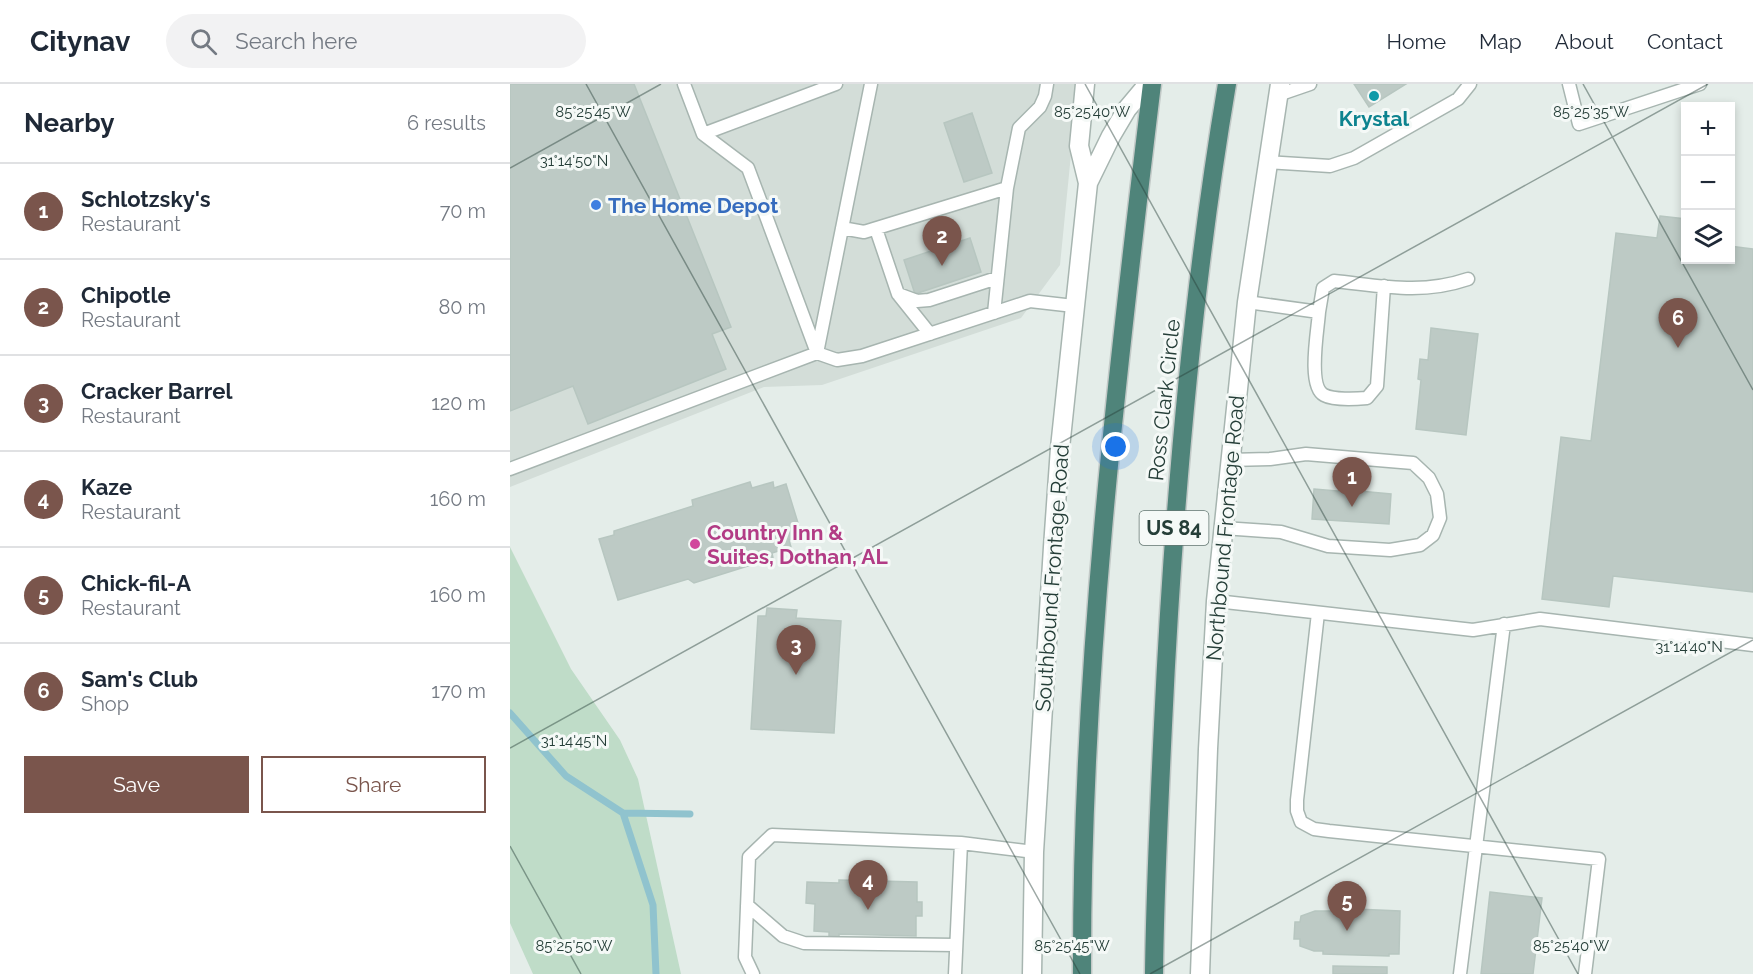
<!DOCTYPE html>
<html lang="en">
<head>
<meta charset="utf-8">
<style>
  :root { --surface:#fff; --page:#f2f2f3; --text:#1f2937; --muted:#747a83; --line:#e0e1e3; --accent:#7a554c }
  body { margin:0; font-family:Raleway,sans-serif; background:var(--page); color:var(--text) }
  .controls { position:absolute; right:18px; top:18px; display:grid; overflow:hidden; border-radius:0px; box-shadow:0 3px 9px #0003 }
  .controls button { width:54px; height:54px; display:grid; place-items:center; padding:0; border:0; border-bottom:2px solid var(--line); background:var(--surface); color:var(--text); font:30px sans-serif }
  .you { position:absolute; left:606px; top:363px; width:21px; height:21px; margin:-15px; border:4px solid #fff; border-radius:50%; background:#1a73e8; box-shadow:0 0 0 9px #1a73e833 }
  .badge { display:grid; place-items:center; width:39px; height:39px; border-radius:50%; background:var(--accent); color:#fff; font-size:20px; font-weight:700 }
  .pin { position:absolute; translate:-50% -50px; filter:drop-shadow(0 2px 3px #0008) }
  .pin::after { content:''; position:absolute; top:32px; width:21px; height:18px; background:inherit; clip-path:polygon(0 0,100% 0,50% 100%) }
  .list { margin:0; padding:0; list-style:none }
  h2 { display:flex; justify-content:space-between; align-items:center; height:78px; margin:0; padding:0 24px; font-size:26px }
  h2 small { font-size:20px; font-weight:400; color:var(--muted) }
  .list li { display:grid; grid-template-columns:39px 1fr auto; gap:18px; align-items:center; box-sizing:border-box; height:96px; padding:0 24px; border-top:2px solid var(--line) }
  .list b { display:block; font-size:22px; white-space:nowrap }
  .list p { margin:0; font-size:20px; white-space:nowrap; color:var(--muted) }
  .list em { font-size:20px; font-style:normal; color:var(--muted) }
  .actions { display:flex; gap:12px; padding:18px 24px }
  .actions a { flex:1; padding:14px 0; border:2px solid var(--accent); border-radius:0px; text-align:center; font-size:21px; color:var(--accent) }
  .actions .main { background:var(--accent); color:#fff }
  .icon { flex:none; width:33px; height:33px; fill:none; stroke:currentColor; stroke-width:2; stroke-linecap:round; stroke-linejoin:round }
  .map { position:relative; flex:none; width:1243px; height:890px; overflow:hidden }
  header { display:flex; align-items:center; gap:36px; box-sizing:border-box; height:84px; padding:0 30px; background:var(--surface); border-bottom:2px solid var(--line) }
  header strong { font-size:28px }
  nav { display:flex; gap:33px; margin-inline-start:auto; font-size:21px }
  .search { width:420px; height:54px; background:var(--page); display:flex; align-items:center; gap:15px; box-sizing:border-box; padding:0 21px; border-radius:33px; color:var(--muted); font-size:22px }
  main { display:flex }
  aside { flex:1; background:var(--surface) }
  .map>svg:first-child { display:block }
  .built { fill:#d3ddd8 }
  .green { fill:#bfdcc8 }
  .lines { fill:none; stroke-linecap:round; stroke-linejoin:round }
  .stream { stroke:#90c3ce; stroke-width:7 }
  .building { fill:#bdcac5; stroke:#b7c6c0; stroke-width:1.5 }
  .service-casing { stroke:#a7b5b0; stroke-width:15 }
  .minor-casing { stroke:#a7b5b0; stroke-width:21 }
  .trunk-casing { stroke:#c2c9c7; stroke-width:21 }
  .service { stroke:#fff; stroke-width:12 }
  .minor { stroke:#fff; stroke-width:18 }
  .trunk { stroke:#4f847a; stroke-width:18 }
  .ticks { fill:none; stroke:#253e38; stroke-width:1.5; stroke-opacity:0.45 }
  .culture-dot { fill:#0f9aa8; stroke:#f5f9f7; stroke-width:2 }
  .shop-dot { fill:#3f7fe0; stroke:#f5f9f7; stroke-width:2 }
  .hotel-dot { fill:#d1479c; stroke:#f5f9f7; stroke-width:2 }
  .labels { text-anchor:middle; dominant-baseline:central; stroke-width:6; stroke-linejoin:round; paint-order:stroke }
  .shield { fill:#f5f9f7; stroke:#637671; stroke-width:1.5 }
  .shield-label { font-size:20px; font-weight:bold; fill:#253e38 }
  .culture-label { font-size:21px; font-weight:bold; fill:#0d838f; stroke:#f5f9f7 }
  .shop-label { font-size:21px; font-weight:bold; fill:#366cbe; stroke:#f5f9f7; text-anchor:start }
  .street-label { font-size:21px; fill:#253e38; stroke:#f5f9f7 }
  .hotel-label { font-size:21px; font-weight:bold; fill:#b23c85; stroke:#f5f9f7; text-anchor:start }
  .ticks-label { font-size:15px; text-anchor:middle; fill:#253e38; stroke:#f5f9f7; stroke-width:6; stroke-linejoin:round; paint-order:stroke }
</style>
</head>
<body>
<header>
<strong>Citynav</strong>
<div class="search"><svg class="icon" aria-label="search" viewBox="0 0 24 24"><circle cx="10" cy="10" r="6"/><path d="M15 15l6 6"/></svg>Search here</div>
<nav><a>Home</a><a>Map</a><a>About</a><a>Contact</a></nav>
</header>
<main>
<aside>
<h2>Nearby<small>6 results</small></h2>
<ul class="list">
<li><span class="badge">1</span><div><b>Schlotzsky's</b><p>Restaurant</p></div><em>70 m</em></li>
<li><span class="badge">2</span><div><b>Chipotle</b><p>Restaurant</p></div><em>80 m</em></li>
<li><span class="badge">3</span><div><b>Cracker Barrel</b><p>Restaurant</p></div><em>120 m</em></li>
<li><span class="badge">4</span><div><b>Kaze</b><p>Restaurant</p></div><em>160 m</em></li>
<li><span class="badge">5</span><div><b>Chick-fil-A</b><p>Restaurant</p></div><em>160 m</em></li>
<li><span class="badge">6</span><div><b>Sam's Club</b><p>Shop</p></div><em>170 m</em></li>
</ul>
<div class="actions"><a class="main">Save</a><a>Share</a></div>
</aside>
<div class="map">
<svg width="1243" height="890" viewBox="0 0 1243 890">
  <rect width="100%" height="100%" fill="#e4ede9"/>
  <!-- built -->
  <path class="built" d="M0,0H568L550,181L511,234L312,301L254,303L0,403Z"/>
  <!-- green -->
  <path class="green" d="M0,463L61,585L110,656L128,695L171,890H23L0,839Z"/>
  <g class="lines">
    <!-- stream -->
    <path class="stream" d="M0,629L56,692L113,729L143,821L146,890
      M113,729L180,730"/>
  </g>
  <!-- building -->
  <path class="building" d="M0,0H124L221,243L202,250L216,285L78,340L63,302L0,327Z
    M844,0H896L859,23Z
    M462,29L482,89L454,98L434,39Z
    M1150,132L1176,135V176H1220V162L1243,165V508L1103,492L1099,523L1032,515L1051,353L1081,357L1106,149L1147,154Z
    M460,154L471,188L405,210L394,176Z
    M921,244L968,250L956,351L906,345L911,296L908,295L910,275L918,276Z
    M240,398L242,404L263,398L264,404L276,400L292,452L279,456L281,463L262,469L263,474L184,499L178,495L108,516L89,455L104,451V447L183,422L182,416Z
    M804,405L839,408V406L881,410L879,440L802,435Z
    M257,524L287,526L286,534L331,537L324,649L241,645L248,532H256Z
    M329,796L407,798V818H412V832H406V852L329,850V853H319V848L304,847L305,820L296,819L297,798L329,799Z
    M980,808L1032,814L1023,890H971Z
    M824,824L890,827L889,870H879V872L813,870V867H804L790,862V855H784L785,838H790L791,832L805,827H824Z
    M823,882L877,883V890H823Z"/>
  <g class="lines">
    <defs>
      <path id="service" d="M174,0L193,50L238,84L307,269L327,276L352,272L520,217L564,222
        M1059,0L1069,40L1190,0
        M768,11L800,0
        M193,50L326,0
        M757,78L820,82L844,74L948,15L960,0
        M332,144L354,148L497,104L509,44L530,23L535,12L537,0
        M366,145L388,210L420,250
        M388,210L407,217L419,216L487,194
        M737,218L809,228C808,245 797,302 814,311C823,316 846,315 857,314L867,302L874,202
        M809,228L813,204L824,197C872,202 911,211 958,195
        M484,229L497,104
        M0,385L307,269L361,0
        M713,444L771,448L818,462L880,466L910,461L923,451L930,434L927,410L919,394L903,379L796,370L760,375L719,376
        M706,517L963,546L1030,535L1243,561
        M808,529L787,716V727L791,738L804,745L819,747L1089,775L1075,890
        M237,821L273,852L294,859L446,861
        M243,890L235,873L239,773L262,751L451,759L524,768
        M445,890L451,759
        M950,890L994,540"/>
      <path id="minor" d="M575,0L569,62L578,99
        M522,890L524,768L543,463L550,364L578,99L601,52L617,25L638,0
        M690,890L698,665L706,517L737,218L770,0"/>
      <path id="trunk" d="M572,890C571,592 606,295 642,0
        M644,890C645,807 649,724 653,641C663,426 681,212 717,0"/>
    </defs>
    <!-- service casing -->
    <use href="#service" class="service-casing"/>
    <!-- minor casing -->
    <use href="#minor" class="minor-casing"/>
    <!-- trunk casing -->
    <use href="#trunk" class="trunk-casing"/>
    <!-- service -->
    <use href="#service" class="service"/>
    <!-- minor -->
    <use href="#minor" class="minor"/>
    <!-- trunk -->
    <use href="#trunk" class="trunk"/>
  </g>
  <!-- ticks -->
  <path class="ticks" d="M76,0L570,890M575,0L1068,890M1073,0L1243,306M0,84L151,0M0,664L1198,0M0,762L71,890M640,890L1243,556"/>
  <!-- markers -->
  <circle class="culture-dot" cx="864" cy="12" r="6"/>
  <circle class="shop-dot" cx="86" cy="121" r="6"/>
  <circle class="hotel-dot" cx="185" cy="460" r="6"/>
  <g class="labels">
    <!-- shield labels -->
    <rect class="shield" x="629.5" y="427" width="69" height="34" rx="4.5"/>
    <g class="shield-label">
      <text x="664" y="444">US 84</text>
    </g>
    <!-- culture labels -->
    <g class="culture-label">
      <text x="864" y="34">Krystal</text>
    </g>
    <!-- shop labels -->
    <g class="shop-label">
      <text x="98" y="121">The Home Depot</text>
    </g>
    <!-- street labels -->
    <g class="street-label">
      <text transform="translate(654 316) rotate(-84)">Ross Clark Circle</text>
      <text transform="translate(715 444) rotate(-85)">Northbound Frontage Road</text>
      <text transform="translate(542 494) rotate(-86)">Southbound Frontage Road</text>
    </g>
    <!-- hotel labels -->
    <g class="hotel-label">
      <text x="197" y="448">Country Inn &amp;<tspan x="197" dy="24">Suites, Dothan, AL</tspan></text>
    </g>
  </g>
  <g class="ticks-label">
    <text x="83" y="33">85°25'45"W</text>
    <text x="582" y="33">85°25'40"W</text>
    <text x="1081" y="33">85°25'35"W</text>
    <text x="64" y="82">31°14'50"N</text>
    <text x="1179" y="568">31°14'40"N</text>
    <text x="64" y="662">31°14'45"N</text>
    <text x="64" y="867">85°25'50"W</text>
    <text x="562" y="867">85°25'45"W</text>
    <text x="1061" y="867">85°25'40"W</text>
  </g>
</svg>
<div class="controls">
<button>+</button>
<button>−</button>
<button><svg class="icon" aria-label="layers" viewBox="0 0 24 24"><path d="M12 4l9 5-9 5-9-5zM3 14l9 5 9-5"/></svg></button>
</div>
<div class="you"></div>
<div class="pin badge" style="left:842px;top:423px">1</div>
<div class="pin badge" style="left:432px;top:182px">2</div>
<div class="pin badge" style="left:286px;top:591px">3</div>
<div class="pin badge" style="left:358px;top:826px">4</div>
<div class="pin badge" style="left:837px;top:847px">5</div>
<div class="pin badge" style="left:1168px;top:264px">6</div>
</div>
</main>
</body>
</html>
